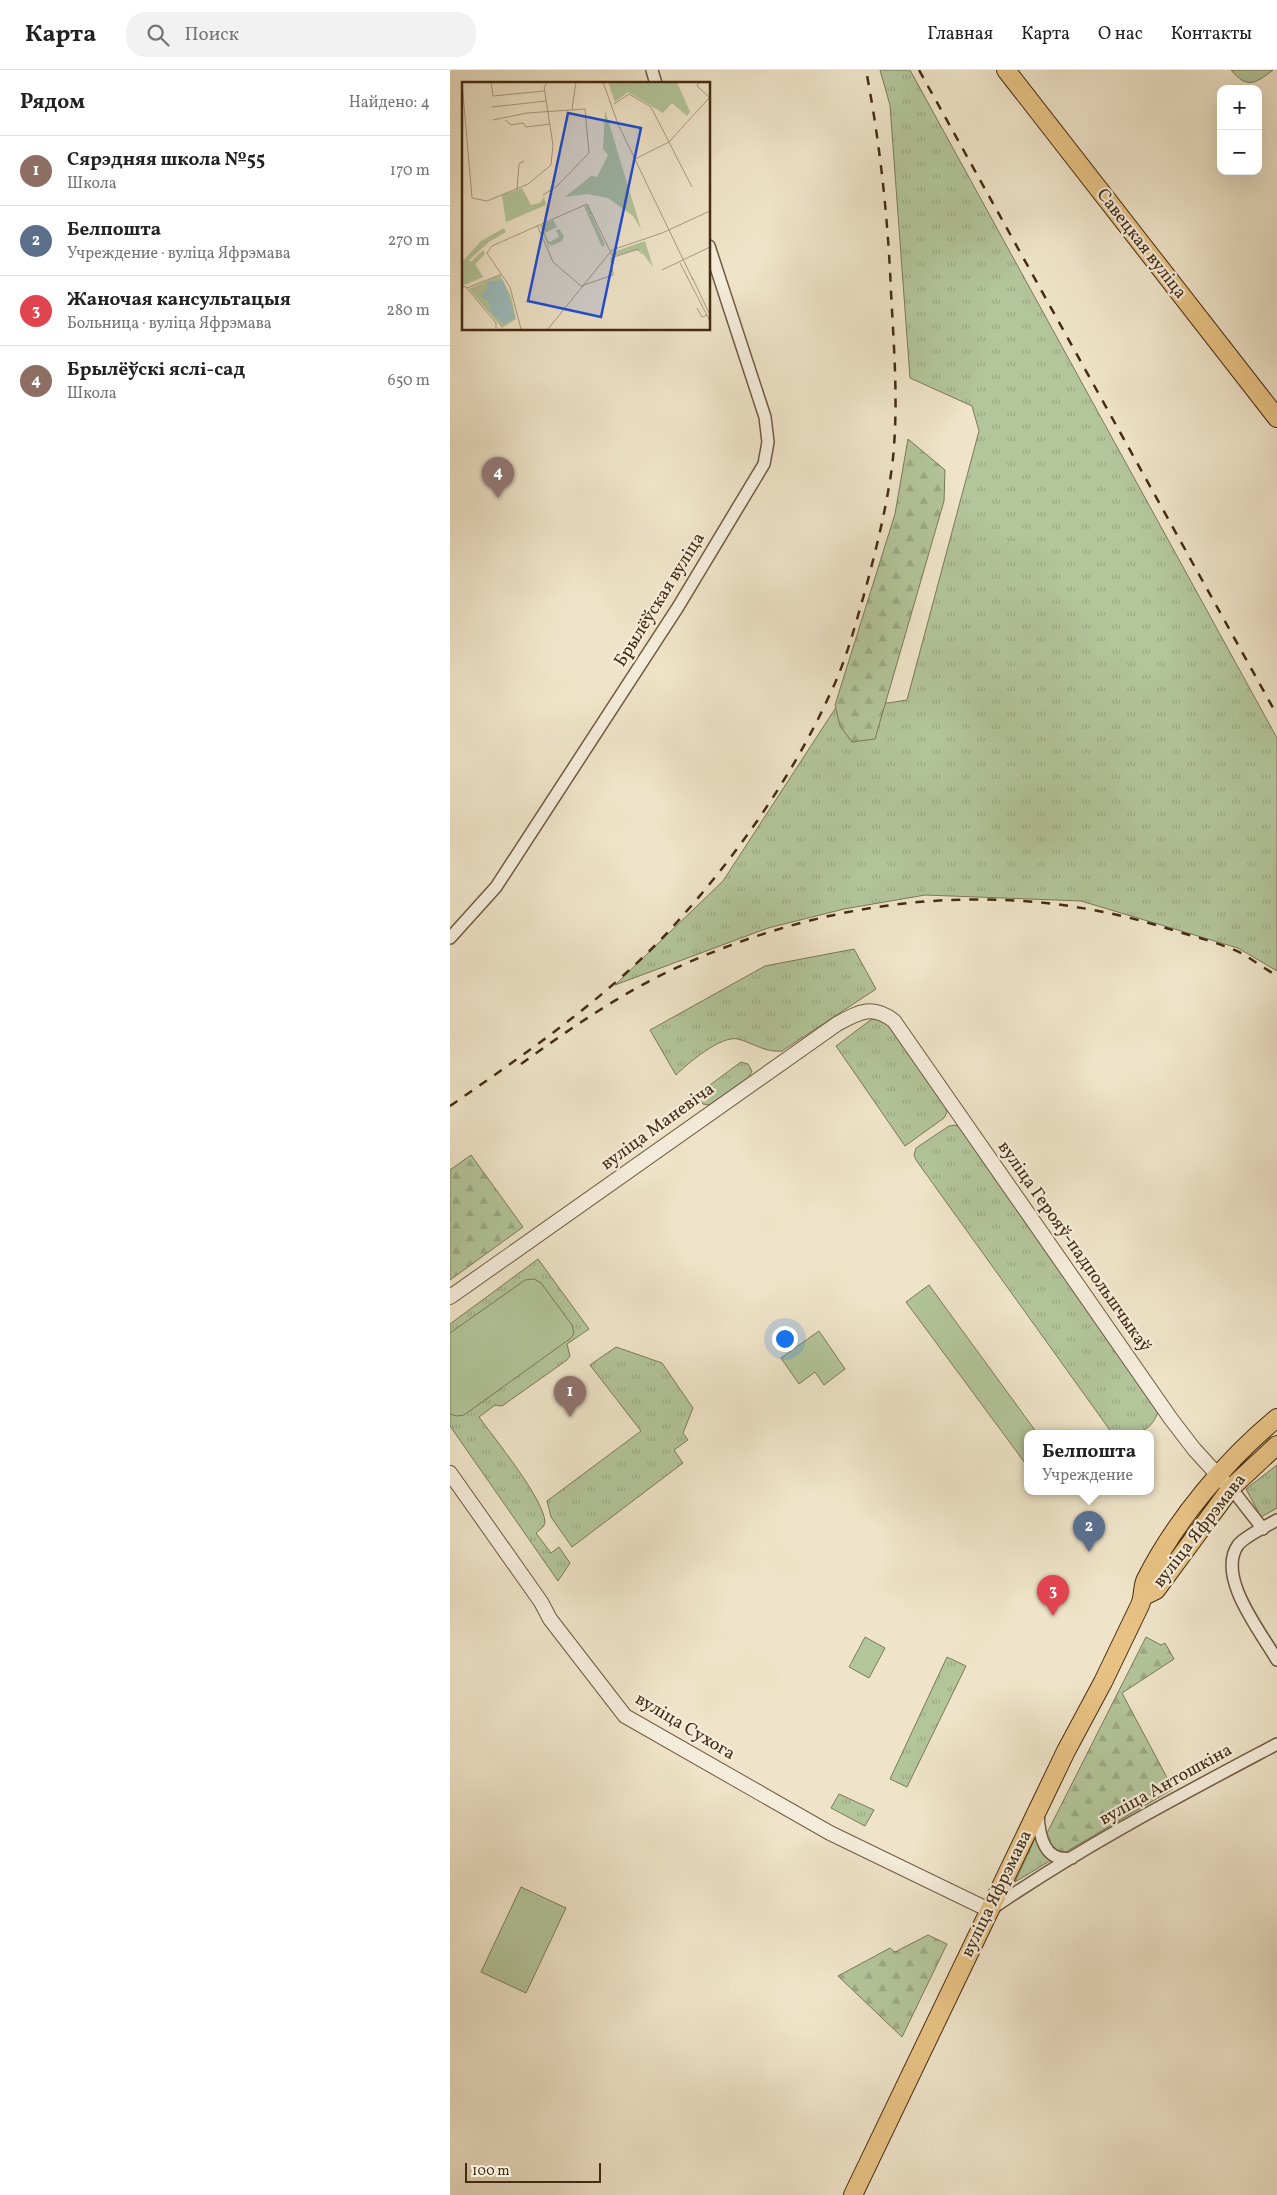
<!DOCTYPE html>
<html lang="ru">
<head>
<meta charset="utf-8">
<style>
  :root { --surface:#fff; --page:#f2f2f2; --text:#222; --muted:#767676; --line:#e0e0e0; --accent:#0b8043 }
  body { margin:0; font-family:Vollkorn,serif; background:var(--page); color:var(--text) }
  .controls { position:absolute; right:15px; top:15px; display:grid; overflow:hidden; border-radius:10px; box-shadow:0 5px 20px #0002 }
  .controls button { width:45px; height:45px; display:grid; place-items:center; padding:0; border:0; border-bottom:1px solid var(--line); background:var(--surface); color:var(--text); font:25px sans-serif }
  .scale { position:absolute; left:15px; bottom:12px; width:136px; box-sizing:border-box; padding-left:5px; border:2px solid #452c12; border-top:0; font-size:14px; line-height:18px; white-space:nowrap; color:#452c12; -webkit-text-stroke:4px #f5eddc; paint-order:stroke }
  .you { position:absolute; left:334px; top:1268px; width:18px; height:18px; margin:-12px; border:4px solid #fff; border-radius:50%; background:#1a73e8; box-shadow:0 0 0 8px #1a73e833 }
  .badge { display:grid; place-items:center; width:32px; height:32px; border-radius:50%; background:var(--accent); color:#fff; font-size:16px; font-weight:700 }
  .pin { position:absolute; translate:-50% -41px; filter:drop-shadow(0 1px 2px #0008) }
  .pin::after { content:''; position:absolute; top:26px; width:18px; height:15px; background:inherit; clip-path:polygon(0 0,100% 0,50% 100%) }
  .popup { position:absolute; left:574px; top:1360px; width:130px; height:65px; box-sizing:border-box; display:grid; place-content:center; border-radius:10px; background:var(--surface); filter:drop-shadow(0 1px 4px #0005); font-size:16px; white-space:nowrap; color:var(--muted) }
  .popup b { font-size:19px; color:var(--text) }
  .popup::after { content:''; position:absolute; left:50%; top:100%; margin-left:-10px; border:10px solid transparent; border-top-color:var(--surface) }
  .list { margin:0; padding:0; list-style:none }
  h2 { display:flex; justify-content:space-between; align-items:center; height:65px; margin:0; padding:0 20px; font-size:21px }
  h2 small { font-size:16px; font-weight:400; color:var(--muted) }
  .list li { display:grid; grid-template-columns:32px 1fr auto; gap:15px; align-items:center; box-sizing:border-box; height:70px; padding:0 20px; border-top:1px solid var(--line) }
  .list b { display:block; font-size:19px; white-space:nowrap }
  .list p { margin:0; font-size:16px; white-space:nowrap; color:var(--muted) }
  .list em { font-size:16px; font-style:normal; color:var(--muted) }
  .icon { flex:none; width:28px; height:28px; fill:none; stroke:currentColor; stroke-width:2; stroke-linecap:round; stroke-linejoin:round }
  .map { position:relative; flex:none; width:827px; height:2125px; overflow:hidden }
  header { display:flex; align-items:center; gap:30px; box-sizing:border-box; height:70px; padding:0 25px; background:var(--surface); border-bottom:1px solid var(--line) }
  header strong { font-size:24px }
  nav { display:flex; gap:28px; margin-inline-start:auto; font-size:18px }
  .search { width:350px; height:45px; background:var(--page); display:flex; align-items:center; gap:12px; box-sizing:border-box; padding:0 18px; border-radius:20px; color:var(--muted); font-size:19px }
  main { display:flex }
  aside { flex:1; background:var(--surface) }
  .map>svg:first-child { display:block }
  .grass { fill:url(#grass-tufts); stroke:#7c7856 }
  .forest { fill:url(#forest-firs); stroke:#7c7856 }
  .park { fill:#b3c59b; stroke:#7c7856 }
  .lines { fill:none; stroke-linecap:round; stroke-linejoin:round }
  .minor-casing { stroke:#705a40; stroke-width:14 }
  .tertiary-casing { stroke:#705a40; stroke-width:16 }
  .primary-casing { stroke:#452c12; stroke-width:20 }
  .minor { stroke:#f5eddc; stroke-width:11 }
  .tertiary { stroke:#f5eddc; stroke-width:14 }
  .primary { stroke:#e8c284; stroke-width:18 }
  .rail { stroke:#452c12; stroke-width:2.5; stroke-dasharray:9 9; stroke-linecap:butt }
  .labels { text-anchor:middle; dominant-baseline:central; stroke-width:4.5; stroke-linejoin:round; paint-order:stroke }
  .street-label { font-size:18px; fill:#452c12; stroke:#f5eddc }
  .inset-road { fill:none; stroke:#ab9a80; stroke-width:1 }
  .view { fill:#1d4ed8; fill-opacity:0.15; stroke:#1d4ed8; stroke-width:2.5 }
  .inset-edge { fill:none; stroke:#452c12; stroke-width:2.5 }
</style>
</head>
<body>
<header>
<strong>Карта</strong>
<div class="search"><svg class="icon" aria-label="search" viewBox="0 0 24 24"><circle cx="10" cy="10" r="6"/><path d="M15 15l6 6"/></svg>Поиск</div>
<nav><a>Главная</a><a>Карта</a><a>О нас</a><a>Контакты</a></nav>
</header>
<main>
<aside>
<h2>Рядом<small>Найдено: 4</small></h2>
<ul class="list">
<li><span class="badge" style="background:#8d6e63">1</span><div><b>Сярэдняя школа №55</b><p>Школа</p></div><em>170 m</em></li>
<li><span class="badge" style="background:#5c6f8a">2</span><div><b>Белпошта</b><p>Учреждение · вуліца Яфрэмава</p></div><em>270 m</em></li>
<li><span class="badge" style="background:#e0444e">3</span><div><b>Жаночая кансультацыя</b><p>Больница · вуліца Яфрэмава</p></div><em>280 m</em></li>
<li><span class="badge" style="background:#8d6e63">4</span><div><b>Брылёўскі яслі-сад</b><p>Школа</p></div><em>650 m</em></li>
</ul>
</aside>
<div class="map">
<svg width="827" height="2125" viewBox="0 0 827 2125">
  <defs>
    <pattern id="grass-tufts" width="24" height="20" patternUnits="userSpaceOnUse" patternTransform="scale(1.25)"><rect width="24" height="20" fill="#b3c59b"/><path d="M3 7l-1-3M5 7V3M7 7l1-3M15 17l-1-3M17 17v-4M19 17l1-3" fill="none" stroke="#9ba984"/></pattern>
    <pattern id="forest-firs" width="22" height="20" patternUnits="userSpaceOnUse" patternTransform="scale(1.25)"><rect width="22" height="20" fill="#b3c59b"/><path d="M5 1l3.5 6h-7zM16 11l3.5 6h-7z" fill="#9ba984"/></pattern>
  </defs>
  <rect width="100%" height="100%" fill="#efe4c9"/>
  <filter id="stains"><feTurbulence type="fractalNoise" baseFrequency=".004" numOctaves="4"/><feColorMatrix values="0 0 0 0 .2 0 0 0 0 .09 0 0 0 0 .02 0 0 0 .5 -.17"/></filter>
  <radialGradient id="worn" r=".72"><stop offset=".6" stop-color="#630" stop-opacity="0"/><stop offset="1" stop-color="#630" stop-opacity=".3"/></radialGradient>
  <!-- grass -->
  <path class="grass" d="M430,0H460L827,668V901L788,878L631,831L475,825L394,839L318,858L165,915L273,811L394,625L438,633L457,630L529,361L522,336L460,308L440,35Z
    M404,879L426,919L332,981C316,983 303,973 288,969C271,965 237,994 226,1005L200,960L315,896Z
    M422,949H430L436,952L495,1036L497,1042L494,1048L455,1076L386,976Z
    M291,992L298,994L302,1001L299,1007L259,1035L253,1034L249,1029V1023Z
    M505,1055L511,1057L708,1342C699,1366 684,1363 662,1363L466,1090L464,1085L466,1078L499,1056Z
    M88,1189L139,1259L117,1274L120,1286L117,1290L52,1336L45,1335L29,1347C44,1368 94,1429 95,1452C95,1457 89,1460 86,1463L101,1483L109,1477L120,1493L108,1511L0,1356V1254Z
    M166,1277L212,1293L243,1338L233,1363L238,1370L224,1380L233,1393L122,1477L101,1447L97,1431L191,1361L140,1295Z
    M827,1395V1438L811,1447L796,1419Z
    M497,1587L516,1596L457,1717L440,1709Z
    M389,1724L424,1740L415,1756L381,1738Z
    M587,1764L603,1789L565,1812Z"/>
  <!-- forest -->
  <path class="forest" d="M458,369L495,400L494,431L425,669L402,672L390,656L385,635L445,444Z
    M21,1085L73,1157L0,1210V1100Z
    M696,1567L711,1575L715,1573L724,1589L672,1623L723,1719L614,1783L606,1782L594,1769Z
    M478,1865L497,1874L452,1967L388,1906L440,1878L445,1882Z"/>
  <!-- park -->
  <path class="park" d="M781,0H823C805,14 797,19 781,0Z
    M84,1209L91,1213L122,1255L124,1263L121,1268L14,1345L6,1346L0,1344V1263L75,1210Z
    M479,1215L587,1363H578V1397L456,1232Z
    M369,1261L395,1299L374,1315L365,1302L349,1314L331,1288Z
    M415,1567L435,1578L419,1608L399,1597Z
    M71,1817L116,1838L76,1923L31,1902Z"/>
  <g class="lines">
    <defs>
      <path id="minor" d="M202,0L206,14
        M0,868L46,817L228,537L314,394L318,372L315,347L259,176
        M781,1418L813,1459
        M827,1450C817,1456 795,1466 788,1475C766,1507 811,1562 827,1590
        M588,1744C589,1765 594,1793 622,1788
        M543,1838C633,1776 731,1725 827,1674"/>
      <path id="tertiary" d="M0,1227L387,954C409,942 422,934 444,951L721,1349L744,1379L774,1412
        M0,1403L91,1532L100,1549L175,1646L380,1763L539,1840"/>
      <path id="primary" d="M556,0L827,348
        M694,1526L706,1520L781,1418L827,1375
        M403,2125L616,1681L653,1612L690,1535C694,1526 692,1516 696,1509C726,1450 776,1390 827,1348"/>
    </defs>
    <!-- minor casing -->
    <use href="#minor" class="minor-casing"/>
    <!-- tertiary casing -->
    <use href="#tertiary" class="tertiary-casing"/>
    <!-- primary casing -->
    <use href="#primary" class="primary-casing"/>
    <!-- minor -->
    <use href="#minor" class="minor"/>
    <!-- tertiary -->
    <use href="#tertiary" class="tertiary"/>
    <!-- primary -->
    <use href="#primary" class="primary"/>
    <!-- rail -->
    <path class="rail" d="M469,0L827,645
      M71,994C124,956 177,919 237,893C389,826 556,808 716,858C741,866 769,872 793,884C804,891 816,899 827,906
      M0,1036C75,984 154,930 217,863C281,794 341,710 380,624C396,591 405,556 415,521C426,480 436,440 442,397C449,339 444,280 441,222C438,148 430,73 416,0"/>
  </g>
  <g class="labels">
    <!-- street labels -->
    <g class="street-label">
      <text transform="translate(691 174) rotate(52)">Савецкая вуліца</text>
      <text transform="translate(210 530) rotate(-58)">Брылёўская вуліца</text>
      <text transform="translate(208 1057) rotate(-36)">вуліца Маневіча</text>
      <text transform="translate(624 1177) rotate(55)">вуліца Герояў-падпольшчыкаў</text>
      <text transform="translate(750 1461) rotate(-52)">вуліца Яфрэмава</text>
      <text transform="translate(235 1657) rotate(31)">вуліца Сухога</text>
      <text transform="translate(716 1715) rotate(-29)">вуліца Антошкіна</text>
      <text transform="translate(547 1824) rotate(-64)">вуліца Яфрэмава</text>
    </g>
  </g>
  <!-- overview -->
  <g transform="translate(12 12)">
    <rect width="248" height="248" fill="#efe4c9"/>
    <path d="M146,0H215L228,30L225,34L210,21L201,31L166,10L153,20ZM143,28L179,147L171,134L146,116L125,112L103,115L129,94L135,95L146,73L141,67ZM60,106L69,123L78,121L82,115L84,123L44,140L40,113ZM126,123L130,133L128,134H130L143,163L140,165L122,124ZM91,138L95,145L83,151L87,160L97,155L94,148L97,147L102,154L100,159L89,164L87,161V167L78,144ZM42,146L44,150L27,160L7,178L9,180L21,168L23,172L13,182L21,195L0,204L1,179L19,159ZM183,159L191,185L178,168L151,174L150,171L157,168Z" fill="#b3c59b"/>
    <path d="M146,0L160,5L165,10L153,17ZM38,193L49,214L54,237L40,246L7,207Z" fill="#b3c59b"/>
    <path d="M41,198L53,235L42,242L28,229L27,220L19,214L26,207L25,200Z" fill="#9cbdbe"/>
    <path class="inset-road" d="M0,0L10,116L25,119L66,102L89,83L91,63L82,5L86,0M29,0L31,14L83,9M141,0L156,42L231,198M237,0L235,4L247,15M152,22L167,12L189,25L230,105M30,25L84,19M110,27L114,0M31,38L65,31L123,27L127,71L95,104L81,113M43,38L49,43L61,41L64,45L88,42M173,77L207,60L248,15M55,108L57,82L62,79M75,143L91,180L119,204L151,193L149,176L176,167L180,172M218,181L248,239M200,188L248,165M230,195L248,233M0,204L4,205L34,241V246M5,206L40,192M235,226L240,235L245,233M59,247L48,205L25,171L30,164L125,122L151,175M86,247L150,168L200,151L248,129"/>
    <path class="view" d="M106,31L179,46L139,235L66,219Z"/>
    <rect width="248" height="248" class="inset-edge"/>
  </g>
  <rect width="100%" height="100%" filter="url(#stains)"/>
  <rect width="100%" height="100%" fill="url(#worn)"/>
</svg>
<div class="controls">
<button>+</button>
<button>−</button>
</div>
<div class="scale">100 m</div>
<div class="you"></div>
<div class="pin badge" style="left:120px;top:1347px;background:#8d6e63">1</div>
<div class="pin badge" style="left:639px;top:1482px;background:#5c6f8a">2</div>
<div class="popup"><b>Белпошта</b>Учреждение</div>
<div class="pin badge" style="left:603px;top:1546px;background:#e0444e">3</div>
<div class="pin badge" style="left:48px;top:428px;background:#8d6e63">4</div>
</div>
</main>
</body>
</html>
